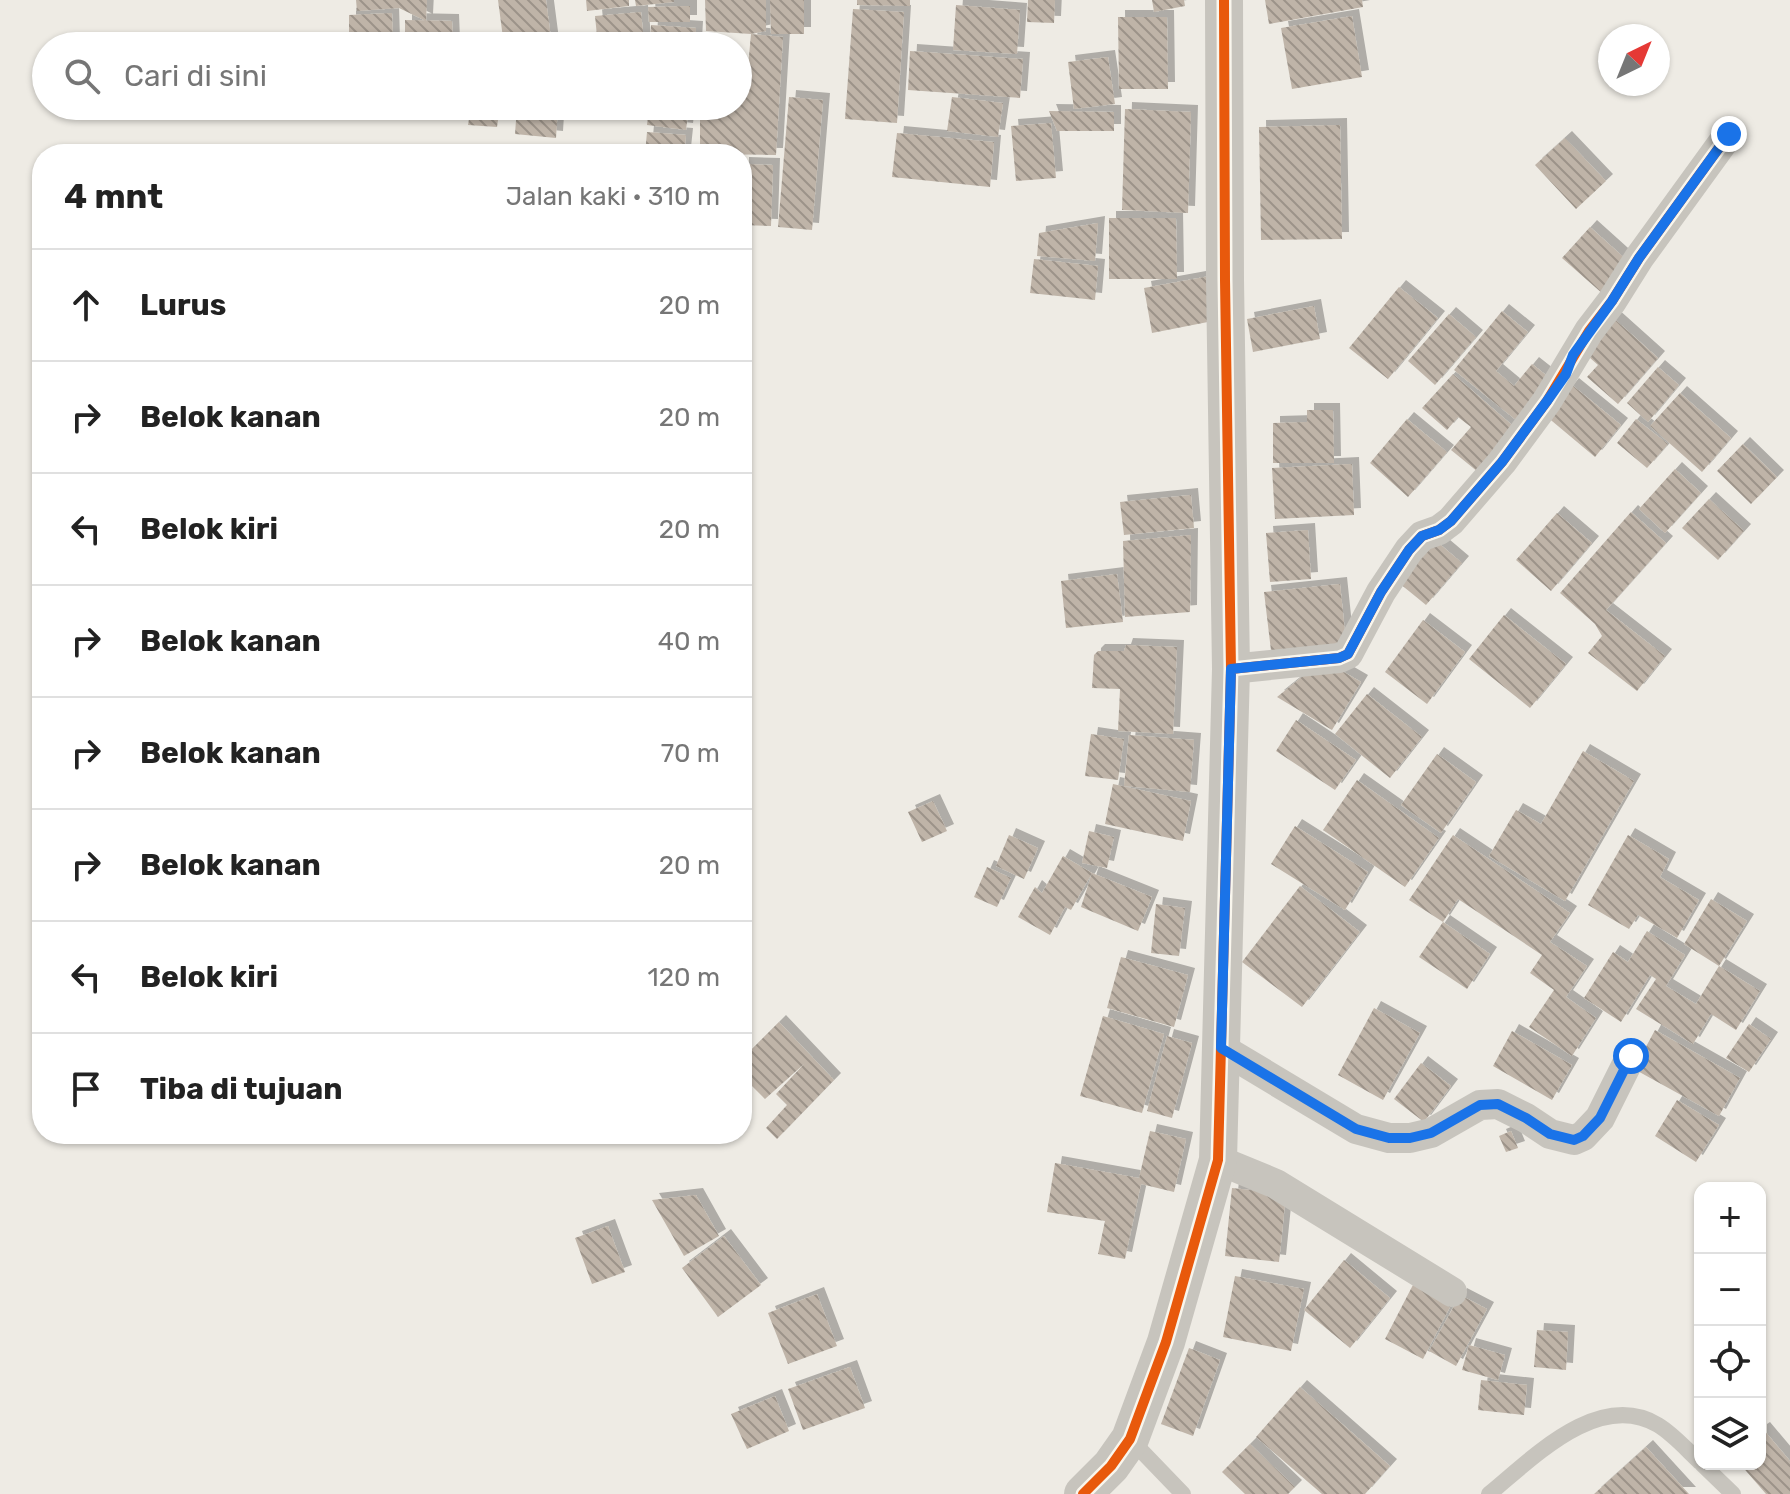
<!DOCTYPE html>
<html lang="id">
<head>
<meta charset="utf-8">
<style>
  :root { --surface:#fff; --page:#f2f2f2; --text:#222; --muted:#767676; --line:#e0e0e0 }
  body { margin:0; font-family:Rubik,sans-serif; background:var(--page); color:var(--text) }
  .controls { position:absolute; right:24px; bottom:24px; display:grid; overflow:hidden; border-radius:16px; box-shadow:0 2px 6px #0004 }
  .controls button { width:72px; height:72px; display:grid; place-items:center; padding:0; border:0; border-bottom:2px solid var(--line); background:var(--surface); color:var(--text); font:40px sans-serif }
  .compass { position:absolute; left:1598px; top:24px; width:72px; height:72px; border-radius:50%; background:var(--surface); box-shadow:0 2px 6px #0004; rotate:43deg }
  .stop { position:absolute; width:24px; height:24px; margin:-18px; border:6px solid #1a73e8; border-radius:50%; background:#fff }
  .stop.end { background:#1a73e8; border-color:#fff; box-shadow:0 2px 8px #0008 }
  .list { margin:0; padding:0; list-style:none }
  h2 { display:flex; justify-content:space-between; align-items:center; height:104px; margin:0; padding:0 32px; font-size:34px }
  h2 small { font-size:26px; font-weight:400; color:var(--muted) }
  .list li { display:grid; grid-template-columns:52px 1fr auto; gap:24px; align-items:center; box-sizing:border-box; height:112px; padding:0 32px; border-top:2px solid var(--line) }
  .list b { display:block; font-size:30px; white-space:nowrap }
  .list em { font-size:26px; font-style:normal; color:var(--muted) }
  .icon { flex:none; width:44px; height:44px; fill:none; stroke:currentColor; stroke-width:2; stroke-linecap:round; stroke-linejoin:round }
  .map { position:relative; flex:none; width:1790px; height:1494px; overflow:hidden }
  .search { position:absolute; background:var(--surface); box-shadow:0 2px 6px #0004; left:32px; top:32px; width:720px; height:88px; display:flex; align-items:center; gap:20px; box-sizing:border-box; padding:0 28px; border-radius:44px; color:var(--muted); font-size:30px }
  .panel { position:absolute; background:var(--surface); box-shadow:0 2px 6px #0004; left:32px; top:144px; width:720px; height:1000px; border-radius:32px }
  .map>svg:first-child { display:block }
  .building { fill:url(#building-back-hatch); filter:url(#shadow) }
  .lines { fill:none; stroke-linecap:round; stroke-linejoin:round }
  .service { stroke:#c7c4bd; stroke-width:16 }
  .minor { stroke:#c7c4bd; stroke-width:30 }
  .tertiary { stroke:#c7c4bd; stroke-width:38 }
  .cycleway-casing { stroke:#f9f6ed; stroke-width:15 }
  .cycleway { stroke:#e8590c; stroke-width:10 }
  .route { stroke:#1a73e8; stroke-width:10 }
</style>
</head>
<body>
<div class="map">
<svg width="1790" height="1494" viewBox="0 0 1790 1494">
  <defs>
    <pattern id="building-back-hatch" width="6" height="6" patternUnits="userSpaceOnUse" patternTransform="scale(2)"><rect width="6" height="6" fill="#bfb4a8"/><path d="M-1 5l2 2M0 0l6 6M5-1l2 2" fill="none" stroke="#9c9389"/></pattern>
    <filter id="shadow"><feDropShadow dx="7" dy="-7" stdDeviation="0" flood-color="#0004"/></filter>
  </defs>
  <rect width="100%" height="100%" fill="#eeebe4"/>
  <!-- building -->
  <path class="building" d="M356,0H427L426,21L399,8L357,11Z
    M498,0H546L552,46H530L528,35L503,38Z
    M586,0H629V6L587,11Z
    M635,0H674V2L636,6Z
    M705,0H766V31L751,34L706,31Z
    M770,0H804V34H771Z
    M857,0H910V6L857,5Z
    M1028,0H1055L1054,23L1027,22Z
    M1152,0H1184L1185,6L1154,12Z
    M1265,0H1362L1363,7L1269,24Z
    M956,5L1020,10L1017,54L953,50Z
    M690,6V22H649L648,7Z
    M853,9L904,12L897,123L845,119Z
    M641,12L644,42L598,46L595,16Z
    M392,13L393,46H349V15Z
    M1352,16L1362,77L1292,89L1281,28Z
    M1118,17H1167L1168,89H1119Z
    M405,20L452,21L453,46H405Z
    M651,25L696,28L695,46H650Z
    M751,34L783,37L776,155L700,154V106H738V88H746Z
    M910,51L1023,59L1020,98L908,90Z
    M1108,57L1115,104L1074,109L1068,62Z
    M789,97L823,100L812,230L778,227Z
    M952,97L1003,103L998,137L947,131Z
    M471,106H500L497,127L468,125Z
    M517,106H558L556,138L515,134Z
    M649,106H689L686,130L647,125Z
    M1125,109L1191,112L1188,213L1122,210Z
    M1049,111L1114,112V131H1057Z
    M1051,123L1056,178L1016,181L1011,126Z
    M1340,125L1342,239L1261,240L1259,127Z
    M647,132L686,135L684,154H645Z
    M897,133L994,142L990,187L892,177Z
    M1565,138L1606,181L1576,209L1535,165Z
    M742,164L773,165L771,226L742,225Z
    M1109,218H1176L1177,279H1109Z
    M1098,223L1095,261L1037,256L1039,233Z
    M1590,227L1630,263L1603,294L1562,258Z
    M1034,259L1098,266L1095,300L1030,293Z
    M1210,276L1218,320L1152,333L1144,288Z
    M1399,287L1438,318L1388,379L1349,348Z
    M1314,306L1320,339L1253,352L1247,319Z
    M1502,311L1528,332L1496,371L1514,386L1532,364L1556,383L1521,424L1454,370Z
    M1449,314L1476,337L1435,385L1408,361Z
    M1610,315L1658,358L1618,404L1587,377L1598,365L1580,349Z
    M1658,367L1679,385L1648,422L1627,403Z
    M1453,374L1520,432L1483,476L1451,450L1471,427L1458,417L1447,430L1422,408Z
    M1572,385L1621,425L1595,457L1546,416Z
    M1680,393L1731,438L1702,472L1650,426Z
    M1307,410H1333L1334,463H1273V423L1307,422Z
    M1407,419L1447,452L1408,497L1370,463Z
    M1636,419L1668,444L1647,468L1617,443Z
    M1743,444L1777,477L1751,504L1717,471Z
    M1352,464L1354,515L1275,519L1272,468Z
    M1675,469L1701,493L1665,533L1639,509Z
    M1191,495L1194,528L1124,535L1120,502Z
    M1709,499L1744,531L1718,560L1682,528Z
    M1631,512L1666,543L1606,610L1665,656L1637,691L1588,653L1602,636L1595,624L1560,593Z
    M1557,513L1592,543L1551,591L1516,560Z
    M1308,530L1311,579L1270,582L1266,533Z
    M1191,535L1190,612L1125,617L1123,541Z
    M1429,535L1462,563L1426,605L1393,578Z
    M1117,574L1123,622L1066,628L1061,581Z
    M1340,584L1347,651L1272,659L1264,592Z
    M1504,615L1566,664L1530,708L1469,659Z
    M1423,620L1465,652L1427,704L1385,672Z
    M1126,645L1177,647L1173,734L1118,731L1120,689L1092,688L1094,655L1098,651H1124Z
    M1323,660L1361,682L1332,730L1277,697Z
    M1367,694L1422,737L1390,778L1335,734Z
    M1296,720L1356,760L1335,790L1276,751Z
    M1091,734L1124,739L1118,780L1085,776Z
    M1129,735L1194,740L1190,792L1124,786Z
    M1583,751L1634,781L1565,901L1489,856L1516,810L1541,824Z
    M1437,754L1476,782L1441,833L1401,805Z
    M1357,780L1439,838L1405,887L1323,830Z
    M1113,784L1191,801L1183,841L1105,824Z
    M933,801L947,831L922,842L908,812Z
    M1295,826L1368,872L1345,910L1271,864Z
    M1089,831L1114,837L1107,868L1082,863Z
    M1009,835L1038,848L1024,879L996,866Z
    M1453,835L1570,913L1550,942L1587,966L1566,997L1596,1018L1572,1056L1529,1027L1554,990L1530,973L1542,955L1458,899L1443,922L1409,900Z
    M1628,835L1669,859L1660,877L1699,900L1677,938L1638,915L1629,929L1588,905Z
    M1063,856L1092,873L1071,910L1065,907L1050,935L1018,917L1035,887L1042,893Z
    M987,867L1011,878L997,907L974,897Z
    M1092,873L1152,897L1138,931L1081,907Z
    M1300,886L1360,932L1302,1007L1242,962Z
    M1711,899L1747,921L1719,966L1684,944Z
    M1156,904L1185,908L1179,956L1151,953Z
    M1443,922L1490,954L1467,989L1419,957Z
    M1647,931L1685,955L1666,986L1696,1004L1719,966L1760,991L1736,1030L1711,1014L1693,1044L1636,1009L1656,979L1650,975L1621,1022L1584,998L1613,952L1628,962Z
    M1121,957L1188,975L1174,1027L1107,1008Z
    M1374,1008L1420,1033L1383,1100L1338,1075Z
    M1103,1016L1164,1034L1142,1113L1080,1096Z
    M779,1022L834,1080L777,1139L766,1128L787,1105L776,1094L804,1064L765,1099L742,1076V1059Z
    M1749,1024L1771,1039L1749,1072L1726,1058Z
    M1655,1030L1740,1078L1719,1116L1634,1069Z
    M1512,1031L1572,1065L1552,1100L1493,1066Z
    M1167,1036L1192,1043L1172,1118L1147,1111Z
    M1421,1063L1451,1086L1424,1122L1394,1099Z
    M1677,1100L1719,1125L1696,1162L1655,1136Z
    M1150,1131L1186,1139L1174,1192L1141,1184L1125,1259L1098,1254L1105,1221L1047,1212L1055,1163L1139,1178Z
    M1511,1131L1518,1148L1506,1152L1499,1136Z
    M1232,1188L1286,1194L1279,1262L1225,1256Z
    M696,1195L719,1236L684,1256L652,1200Z
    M608,1226L625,1272L592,1284L575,1238Z
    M724,1236L761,1285L718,1317L682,1268Z
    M1344,1260L1390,1298L1350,1348L1304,1310Z
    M1235,1276L1304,1289L1291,1351L1223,1337Z
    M1415,1281L1453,1301L1423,1359L1385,1339Z
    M817,1294L837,1346L788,1364L768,1313Z
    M1460,1295L1487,1309L1456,1366L1429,1351Z
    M1537,1330L1568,1332L1566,1370L1534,1367Z
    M1469,1345L1505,1355L1498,1380L1462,1370Z
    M1189,1348L1220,1360L1193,1436L1161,1424Z
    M850,1367L865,1408L803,1430L788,1389Z
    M1481,1380L1527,1385L1524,1415L1478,1410Z
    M1300,1387L1390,1466L1365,1494H1322L1256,1437Z
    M775,1396L789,1431L747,1449L731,1414Z
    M1763,1429L1790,1461V1494H1766L1740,1464H1760V1431Z
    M1250,1444L1295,1487L1288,1494H1245L1222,1472Z
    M1646,1447L1689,1494H1594Z"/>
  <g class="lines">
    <!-- service -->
    <path class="service" d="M1130,1439L1183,1494
      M1702,1464L1733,1494
      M1489,1494C1531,1460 1598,1389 1658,1425C1673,1434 1687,1450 1700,1462"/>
    <!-- minor -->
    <path class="minor" d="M1231,669L1339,658L1348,654L1381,592L1409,550L1422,536L1439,530L1451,521L1502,462L1547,401L1589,331L1612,301L1639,258L1729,134
      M1221,1048L1356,1129L1389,1138H1410L1431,1133L1480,1105L1498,1104L1526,1118L1550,1134L1574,1140L1583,1136L1600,1118L1631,1056
      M1218,1160L1276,1184L1452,1292"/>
    <!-- tertiary -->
    <path class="tertiary" d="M1083,1494L1111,1466L1130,1439L1166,1342L1218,1160L1231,669L1225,280L1224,0"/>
    <defs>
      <path id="cycleway" d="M1231,669L1339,658L1348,654L1381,592L1409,550L1422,536L1439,530L1451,521L1502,462L1547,401L1589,331L1612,301L1639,258L1729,134
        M1083,1494L1111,1466L1130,1439L1166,1342L1218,1160L1231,669L1225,280L1224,0"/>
    </defs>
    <!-- cycleway casing -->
    <use href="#cycleway" class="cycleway-casing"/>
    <!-- cycleway -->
    <use href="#cycleway" class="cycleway"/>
  </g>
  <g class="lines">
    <!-- route -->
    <path class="route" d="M1631,1056L1600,1118L1583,1136L1574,1140L1550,1134L1526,1118L1498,1104L1480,1105L1431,1133L1410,1138H1389L1356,1129L1221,1048L1231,669L1339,658L1348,654L1381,592L1409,550L1422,536L1439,530L1451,521L1502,462L1547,401L1566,374L1573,355L1612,301L1639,258L1729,134"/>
  </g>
</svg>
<div class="controls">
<button>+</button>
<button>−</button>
<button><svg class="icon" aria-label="locate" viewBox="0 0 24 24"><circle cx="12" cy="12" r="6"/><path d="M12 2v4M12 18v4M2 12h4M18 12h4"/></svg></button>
<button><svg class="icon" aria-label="layers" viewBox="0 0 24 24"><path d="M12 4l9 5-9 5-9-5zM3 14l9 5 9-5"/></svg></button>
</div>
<svg class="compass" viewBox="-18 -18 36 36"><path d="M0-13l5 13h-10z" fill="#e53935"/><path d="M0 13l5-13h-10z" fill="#767676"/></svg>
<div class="stop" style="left:1631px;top:1056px"></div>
<div class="stop end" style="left:1729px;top:134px"></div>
<div class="search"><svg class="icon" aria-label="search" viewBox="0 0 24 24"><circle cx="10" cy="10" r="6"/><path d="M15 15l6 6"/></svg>Cari di sini</div>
<section class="panel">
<h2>4 mnt<small>Jalan kaki · 310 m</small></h2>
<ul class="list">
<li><svg class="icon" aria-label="ahead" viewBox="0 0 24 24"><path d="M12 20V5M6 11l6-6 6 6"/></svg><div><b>Lurus</b></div><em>20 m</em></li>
<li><svg class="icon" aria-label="right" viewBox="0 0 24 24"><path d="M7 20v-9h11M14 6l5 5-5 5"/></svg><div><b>Belok kanan</b></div><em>20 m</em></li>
<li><svg class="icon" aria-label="left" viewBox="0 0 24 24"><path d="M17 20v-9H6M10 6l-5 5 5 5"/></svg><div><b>Belok kiri</b></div><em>20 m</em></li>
<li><svg class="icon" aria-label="right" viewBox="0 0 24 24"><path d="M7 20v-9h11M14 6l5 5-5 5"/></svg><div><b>Belok kanan</b></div><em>40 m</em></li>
<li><svg class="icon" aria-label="right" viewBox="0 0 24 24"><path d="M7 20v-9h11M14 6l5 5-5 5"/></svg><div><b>Belok kanan</b></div><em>70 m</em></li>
<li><svg class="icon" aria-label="right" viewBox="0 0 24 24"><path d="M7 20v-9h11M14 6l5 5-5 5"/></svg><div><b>Belok kanan</b></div><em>20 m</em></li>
<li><svg class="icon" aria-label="left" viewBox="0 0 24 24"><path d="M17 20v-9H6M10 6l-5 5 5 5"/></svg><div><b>Belok kiri</b></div><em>120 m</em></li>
<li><svg class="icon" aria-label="arrive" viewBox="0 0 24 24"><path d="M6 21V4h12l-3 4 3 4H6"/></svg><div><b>Tiba di tujuan</b></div></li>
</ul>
</section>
</div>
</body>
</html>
